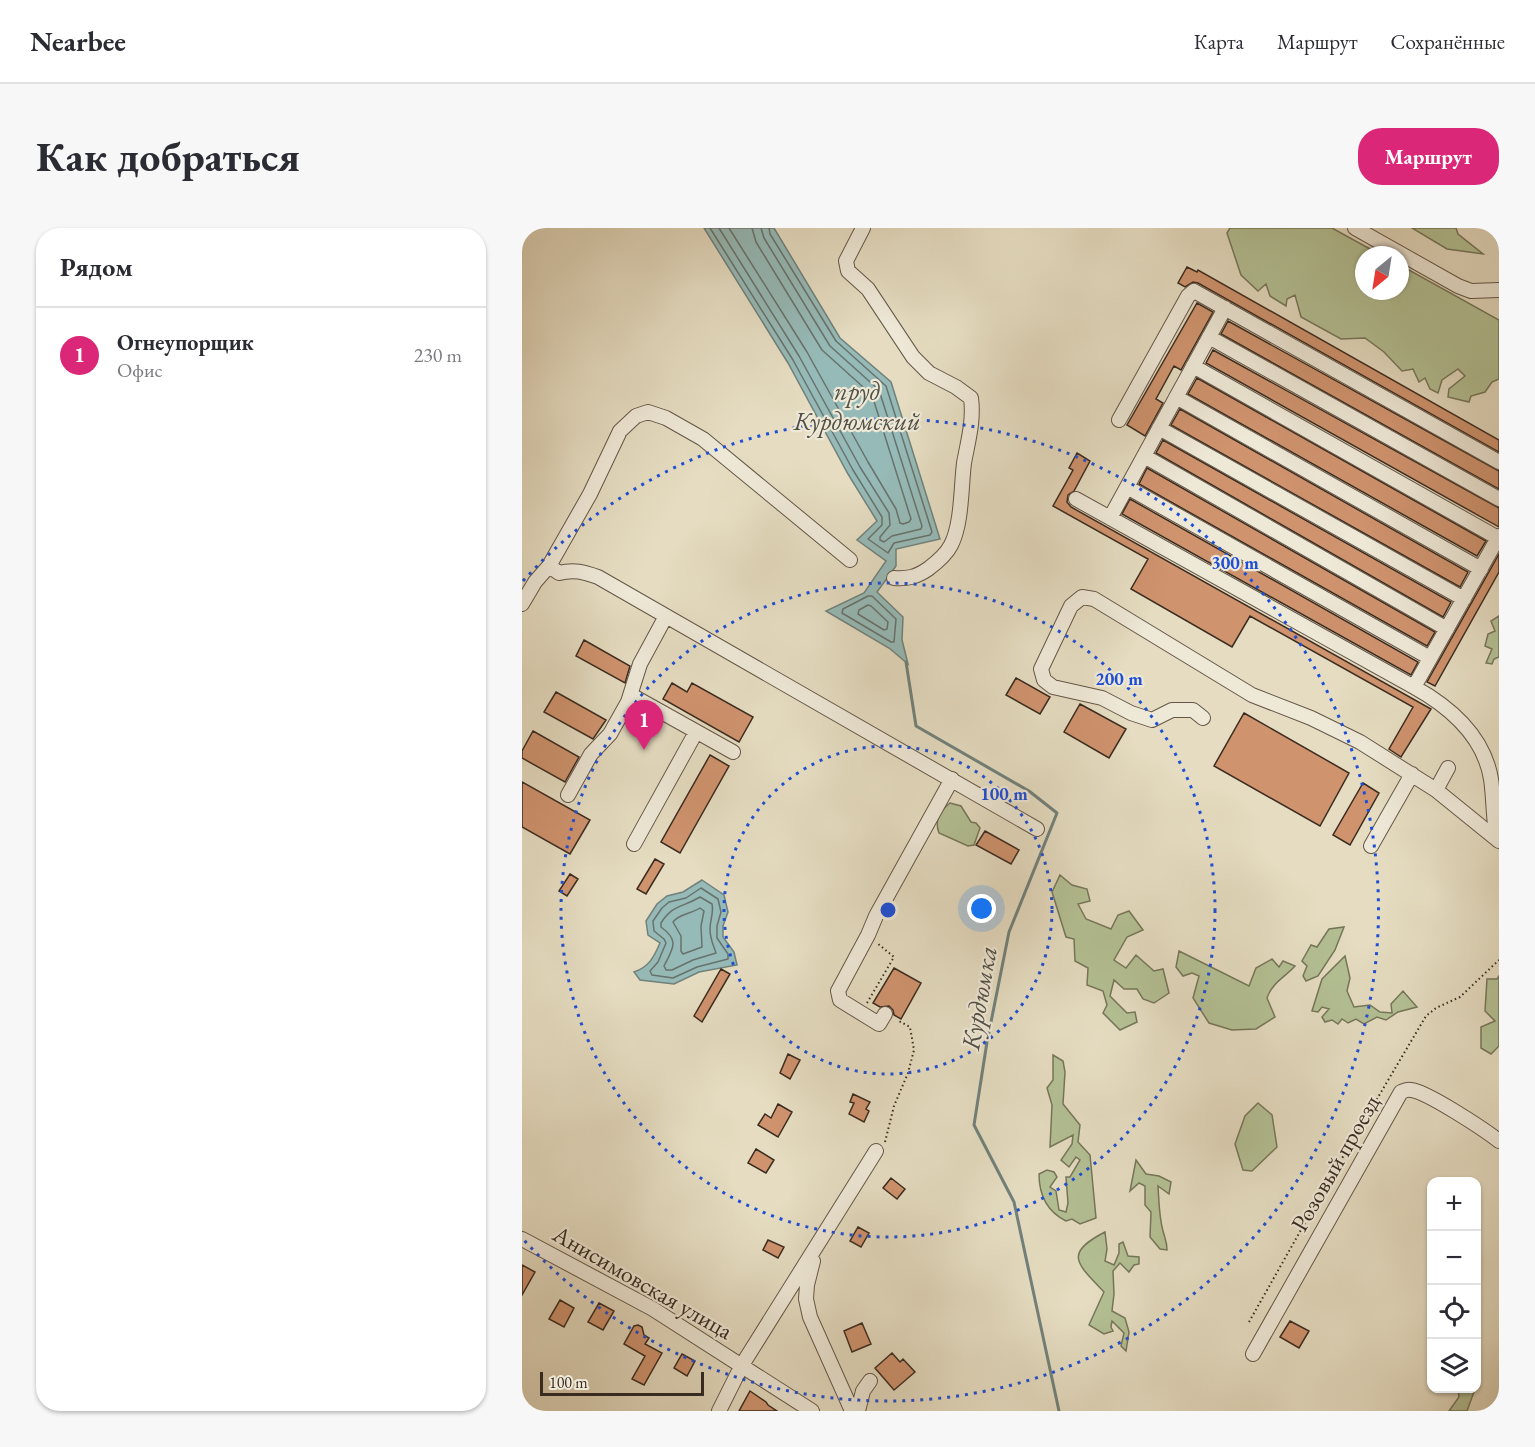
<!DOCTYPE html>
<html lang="ru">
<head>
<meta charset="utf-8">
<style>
  :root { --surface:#fff; --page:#f7f7f7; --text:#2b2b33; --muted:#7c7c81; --line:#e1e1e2; --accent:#db2777 }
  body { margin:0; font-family:"EB Garamond",serif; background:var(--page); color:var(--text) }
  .controls { position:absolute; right:18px; bottom:18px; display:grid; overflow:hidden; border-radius:12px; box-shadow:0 2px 4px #0004 }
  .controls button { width:54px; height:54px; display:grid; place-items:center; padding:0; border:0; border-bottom:2px solid var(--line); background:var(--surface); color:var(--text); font:30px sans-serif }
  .compass { position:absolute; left:833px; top:18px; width:54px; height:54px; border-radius:50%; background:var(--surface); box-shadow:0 2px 4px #0004; rotate:210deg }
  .scale { position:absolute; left:18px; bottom:15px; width:164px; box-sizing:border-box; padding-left:6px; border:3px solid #3a2b20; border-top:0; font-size:16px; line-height:21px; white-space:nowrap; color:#3a2b20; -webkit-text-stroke:4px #eee8d7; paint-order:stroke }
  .you { position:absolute; left:460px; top:681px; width:21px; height:21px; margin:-15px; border:4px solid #fff; border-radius:50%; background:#1a73e8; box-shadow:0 0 0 9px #1a73e833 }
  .badge { display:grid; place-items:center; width:39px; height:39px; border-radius:50%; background:var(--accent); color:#fff; font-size:20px; font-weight:700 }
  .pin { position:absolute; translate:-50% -50px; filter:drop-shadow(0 2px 3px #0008) }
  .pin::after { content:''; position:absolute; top:32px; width:21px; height:18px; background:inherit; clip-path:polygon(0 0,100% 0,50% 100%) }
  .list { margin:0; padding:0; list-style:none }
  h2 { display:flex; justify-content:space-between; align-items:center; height:78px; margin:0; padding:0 24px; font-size:26px }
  h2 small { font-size:20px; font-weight:400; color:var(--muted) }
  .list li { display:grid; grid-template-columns:39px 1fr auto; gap:18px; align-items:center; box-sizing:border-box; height:96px; padding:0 24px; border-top:2px solid var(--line) }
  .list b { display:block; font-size:22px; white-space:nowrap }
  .list p { margin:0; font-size:20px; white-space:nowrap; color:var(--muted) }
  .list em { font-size:20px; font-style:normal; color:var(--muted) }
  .icon { flex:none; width:33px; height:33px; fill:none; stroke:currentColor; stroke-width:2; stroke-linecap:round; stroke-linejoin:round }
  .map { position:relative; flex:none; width:977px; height:1183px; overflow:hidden; border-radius:24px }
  header { display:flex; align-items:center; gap:36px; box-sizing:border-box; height:84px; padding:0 30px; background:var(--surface); border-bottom:2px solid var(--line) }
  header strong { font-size:28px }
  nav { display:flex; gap:33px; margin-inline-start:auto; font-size:21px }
  .intro { display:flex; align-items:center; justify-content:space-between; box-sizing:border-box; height:144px; padding:0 36px }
  h1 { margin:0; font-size:42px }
  .button { padding:15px 27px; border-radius:24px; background:var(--accent); color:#fff; font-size:21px; font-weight:700 }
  main { display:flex; gap:36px; padding:0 36px }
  aside { flex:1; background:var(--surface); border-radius:24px; box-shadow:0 2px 4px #0004 }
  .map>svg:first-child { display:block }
  .green { fill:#b3c094; stroke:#76765a; stroke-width:1.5 }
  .water { fill:#96bab7; stroke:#71817b; stroke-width:1.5 }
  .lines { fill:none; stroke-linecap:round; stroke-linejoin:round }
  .shore { stroke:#68726c; stroke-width:1.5 }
  .stream { stroke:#71817b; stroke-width:3 }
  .building { fill:#cf936e; stroke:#3a2b20; stroke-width:1.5 }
  .minor-casing { stroke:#655748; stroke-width:16 }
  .path { stroke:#3a2b20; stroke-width:2; stroke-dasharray:1.5 3; stroke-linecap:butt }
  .minor { stroke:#eee8d7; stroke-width:14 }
  .ring { fill:none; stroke:#1d4ed8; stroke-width:3; stroke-dasharray:3 6 }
  .labels { text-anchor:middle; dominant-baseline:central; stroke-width:4.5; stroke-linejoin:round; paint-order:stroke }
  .street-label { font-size:24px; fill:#3a2b20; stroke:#eee8d7 }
  .water-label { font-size:26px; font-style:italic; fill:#514f46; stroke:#eee8d7 }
  .centre { fill:#1d4ed8; stroke:#eee8d7; stroke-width:3 }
  .ring-label { font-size:18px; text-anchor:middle; font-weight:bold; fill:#1d4ed8; stroke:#eee8d7; stroke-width:4.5; stroke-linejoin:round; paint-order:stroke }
</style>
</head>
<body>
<header>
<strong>Nearbee</strong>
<nav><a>Карта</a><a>Маршрут</a><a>Сохранённые</a></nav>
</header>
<div class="intro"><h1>Как добраться</h1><a class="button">Маршрут</a></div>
<main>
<aside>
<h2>Рядом<small></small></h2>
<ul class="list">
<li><span class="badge">1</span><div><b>Огнеупорщик</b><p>Офис</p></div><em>230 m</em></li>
</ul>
</aside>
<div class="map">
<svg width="977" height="1183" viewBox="0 0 977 1183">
  <rect width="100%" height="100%" fill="#e5dcc1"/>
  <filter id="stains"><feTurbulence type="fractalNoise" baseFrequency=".00333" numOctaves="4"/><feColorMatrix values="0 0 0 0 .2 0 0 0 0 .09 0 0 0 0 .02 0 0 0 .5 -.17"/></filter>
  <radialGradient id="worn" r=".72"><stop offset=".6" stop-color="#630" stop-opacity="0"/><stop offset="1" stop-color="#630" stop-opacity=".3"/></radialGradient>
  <!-- green -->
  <path class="green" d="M708,0H810L859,27H842V63H878V37L977,92V151L970,154L963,164L949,168L947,174L926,169L927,161L943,148L936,141L920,152L916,165L908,161L903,150L897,154L891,141L880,143L862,124L843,110L819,111L779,89L773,67L765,71L764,78L748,68L744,56L736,63L719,47L705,5Z
    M890,0H934L936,6L961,26L925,21Z
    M977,388V429L972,431L970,436L964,435L970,421L963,418L966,406L973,403L969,393Z
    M428,575L439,578L449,594L454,595L458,600L452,617L446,618L417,605C412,592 418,583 428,575Z
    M538,647L550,657L565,661L568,673L556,676L564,691L589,701L596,687L607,683L621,702L605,709L592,732L604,740L614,727L632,743L641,741L647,765L632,775L621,771L615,761H602L592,752L588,768L605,785L613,784L615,794L598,802L581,785L585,777L581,763L565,757L566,740L553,733L552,711L544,709L530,664Z
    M822,699L813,722L796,748L784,753L781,748L785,738L780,733L789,717L795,719L807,701Z
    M657,723L727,758L734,740L750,731L757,739L761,733L773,738C762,750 750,755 745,770L753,789L734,801L710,802L687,795L671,770L677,748L670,745L661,748L654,739Z
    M823,728L828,750L825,763L832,779L848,777L858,784L870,785L869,776L881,763L895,779L876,784L864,792L855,789L842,796L834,791L826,795L820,791L816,796L810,792L803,794L800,789L807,781L800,779L796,784L790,783L800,751Z
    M977,748V818L969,826L959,820V799L973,793L963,783L965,751H975Z
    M531,827L541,833L543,844L541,876L558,897L556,914L568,927L574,990L558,996L550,991L544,993C524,983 517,967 517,946L525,942L532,944L535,949L528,959L534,963L537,982L544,984L546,975L544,949H548L558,932L554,929L547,939L539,932L550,916L551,907L528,919L530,877L525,860L531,852Z
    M736,875L750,887L755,919L730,943L721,942L713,916L723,888Z
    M614,932L624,946L637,948L649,954L647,966L636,958C637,973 637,989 641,1003C643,1011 645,1013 645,1022L638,1021L628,1009L629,984L623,977V958L617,955L608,963Z
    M583,1004L585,1021L583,1033L592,1037L597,1025V1016L601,1014L606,1028L617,1029V1036L612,1037L607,1044L598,1035L591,1043L592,1066L590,1083L603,1090L607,1104L604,1123L599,1118L602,1105L590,1093L589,1099L591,1103L582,1106L567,1097L582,1064C556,1036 540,1026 583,1004Z
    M936,1161H953L945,1183H927L937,1169Z"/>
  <!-- water -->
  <path class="water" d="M182,0H252L318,110L369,154L418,311L374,321V338L355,364L381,389L380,412L386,436L367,420L304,383L342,365L364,333L335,312L355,293L326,246L266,135Z
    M180,652L202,667L206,684L201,698V709L212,724L215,737L177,744L152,756L118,752L112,744C127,739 132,729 138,715L126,707L124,693L135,676L145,668L161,664Z"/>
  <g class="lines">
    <!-- shore -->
    <path class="shore" d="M188,0L271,132L331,242L360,289V297L346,311L366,325L372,315L408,307L410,304L364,158L314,113L248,6L247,0
      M197,0L277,128L338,239L367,285L368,297L358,309V312L362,314L370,308L399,301L400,298L357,162L308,118L242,10L239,0
      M207,0L285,124L346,234L374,281L378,295L381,296L387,294L389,291L350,167L300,122L234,14L230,0
      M346,368H350L374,391L372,414H369L320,385L321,381Z
      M346,377L349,378L366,394L365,401L362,402L336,386L337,382Z
      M179,660L196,671L199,684L195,698V710L206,726V731L175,739L151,750L130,747L128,743L136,734L144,715L142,711L132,703L131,693L140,680L147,674L164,670Z
      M178,669L190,676C192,685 188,692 188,701C188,711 191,716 194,725L171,732L150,742H144L142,738C151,720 158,713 139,699V695C151,676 160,680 178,669Z
      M178,680L182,683L179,698L180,719L161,726L159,723V708L151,694C157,686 169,686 178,680Z"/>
    <!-- stream -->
    <path class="stream" d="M384,434L394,498L507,563L535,585L487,704L465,814L452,897L492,974L537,1183"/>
  </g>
  <!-- building -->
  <path class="building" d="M665,39L675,44L676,42L977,212V224L676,55L671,54L663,59L656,55Z
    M675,75L691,84L659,142L652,138L634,171L641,175L623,208L605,197Z
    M706,93L977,243V261L699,106Z
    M691,122L977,280V299L684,135Z
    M675,150L964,313L955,328L666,166Z
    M658,181L946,344L938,359L649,197Z
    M641,212L929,374L921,389L634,225Z
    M555,225L568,233L552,263L546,267L545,274L549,279L909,481L879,529L867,521L891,479L728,388L710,419L609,361L626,331L531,278L551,242L547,240Z
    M625,240L913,404L905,418L617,256Z
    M608,271L896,434L889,447L600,286Z
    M977,326V344L913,458L905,454Z
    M62,412L108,438L103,455L54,428Z
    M494,450L528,469L518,486L484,467Z
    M150,455L165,464L170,455L231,489L217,514L141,471Z
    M34,464L84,492L71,511L22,484Z
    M558,476L604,501L587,530L542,504Z
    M722,485L827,545L798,598L692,538Z
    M11,503L57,529L43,554L0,530V523Z
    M188,527L207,538L158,625L139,614Z
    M0,554L68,592L48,626L0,599Z
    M841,555L857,565L828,617L811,607Z
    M463,603L497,622L489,636L454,617Z
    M133,631L142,636L124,666L115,661Z
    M48,646L56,651L45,668L37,663Z
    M372,740L399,755L379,791L372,787L371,782L367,778L358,779L351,775Z
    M199,741L208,746L180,794L172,788Z
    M266,826L278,832L268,851L258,845Z
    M331,866L348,874L344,881L347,883L342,894L327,886L332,875L328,874Z
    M256,876L270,884L256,909L236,897L243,886L249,890Z
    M234,921L252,932L244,945L226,935Z
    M369,950L383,961L375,971L361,960Z
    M336,999L347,1005L339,1019L328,1013Z
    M246,1012L262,1019L256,1030L241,1022Z
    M0,1037L13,1044L0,1067Z
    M38,1072L52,1080L42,1099L27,1091Z
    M77,1075L92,1083L81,1102L66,1094Z
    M768,1093L787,1103L777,1120L758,1109Z
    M340,1095L349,1116L330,1124L322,1103Z
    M116,1097L120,1099L122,1107L127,1110L123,1116L140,1125L122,1157L110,1151L123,1128L102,1116L112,1098Z
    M370,1125L378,1134L381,1131L393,1144L372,1162L353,1140Z
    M160,1126L173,1133L165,1148L152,1140Z
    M228,1163L244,1174L246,1177L255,1183H217Z"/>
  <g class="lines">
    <defs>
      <path id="minor" d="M341,0L324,33L326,43L346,61L391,129L407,145L434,159L449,170C452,193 446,213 442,235C439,259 440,296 429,317C424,327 414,335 406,341C394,349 386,351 372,350
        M833,0L936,58L949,63L977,62
        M687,109L977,271
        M671,138L976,310
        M654,169L959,341
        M597,192L666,68L672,63L977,234
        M637,200L942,371
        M622,228L925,401
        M605,259L908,430
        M554,271L892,459
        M588,290L703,80
        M27,338L68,266L98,203L114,188L126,184L144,190L181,211L328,332
        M0,376L13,354L27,338L37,345C52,341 62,344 76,349L515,601
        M109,467L211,524
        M681,490L671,482H650L630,492L609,485L580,470L531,459L522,452L519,441L549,378L560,369L572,371L730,467L789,490L838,514L914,562L977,613
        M914,562L926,540
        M46,567L69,526L88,506L106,474L118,436L144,388
        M975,611C971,591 972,571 969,551C962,509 928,479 892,459L977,308
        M112,616L174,504
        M849,618L890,546
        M363,786L357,796L318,772L316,763L346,707L354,688L430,551
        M0,1011L131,1081L290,1183
        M291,1033L285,1057L284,1071L288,1089L330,1183
        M731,1126L879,864C882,863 885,861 889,862C904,863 963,902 977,913
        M197,1183L220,1137L354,923
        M336,1183L341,1163L348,1153"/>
    </defs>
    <!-- minor casing -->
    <use href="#minor" class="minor-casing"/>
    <!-- path -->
    <path class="path" d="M345,775L372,729L355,715
      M363,914L372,878L386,845L392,822L388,799L375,792
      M727,1094L806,954L904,788L914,780L938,769L977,732"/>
    <!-- minor -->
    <use href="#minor" class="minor"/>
  </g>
  <!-- distance rings -->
  <g class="ring">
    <circle cx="366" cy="682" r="164"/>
    <circle cx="366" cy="682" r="327"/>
    <path d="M1 353A491 491 0 1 1 1 1011"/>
  </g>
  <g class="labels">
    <!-- street labels -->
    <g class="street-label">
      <text transform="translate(813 935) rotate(-60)">Розовый проезд</text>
      <text transform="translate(121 1054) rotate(30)">Анисимовская улица</text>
    </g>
    <!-- water labels -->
    <g class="water-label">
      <text x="335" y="163">пруд<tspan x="335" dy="30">Курдюмский</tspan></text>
      <text transform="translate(457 770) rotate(-80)">Курдюмка</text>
    </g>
  </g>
  <circle cx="366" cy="682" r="9" class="centre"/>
  <g class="ring-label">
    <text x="713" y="341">300 m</text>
    <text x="597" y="457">200 m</text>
    <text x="482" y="572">100 m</text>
  </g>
  <rect width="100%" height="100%" filter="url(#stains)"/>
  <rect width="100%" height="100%" fill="url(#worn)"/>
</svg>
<div class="controls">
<button>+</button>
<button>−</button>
<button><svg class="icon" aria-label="locate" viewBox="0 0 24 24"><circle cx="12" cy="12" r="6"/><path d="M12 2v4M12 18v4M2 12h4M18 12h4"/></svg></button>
<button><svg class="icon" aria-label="layers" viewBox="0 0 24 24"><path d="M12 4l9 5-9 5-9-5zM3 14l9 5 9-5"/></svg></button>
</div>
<svg class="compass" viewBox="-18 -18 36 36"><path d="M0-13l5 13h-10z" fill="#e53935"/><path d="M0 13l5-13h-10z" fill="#7c7c81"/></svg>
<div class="scale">100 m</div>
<div class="you"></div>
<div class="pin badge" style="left:122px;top:522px">1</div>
</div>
</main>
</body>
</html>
